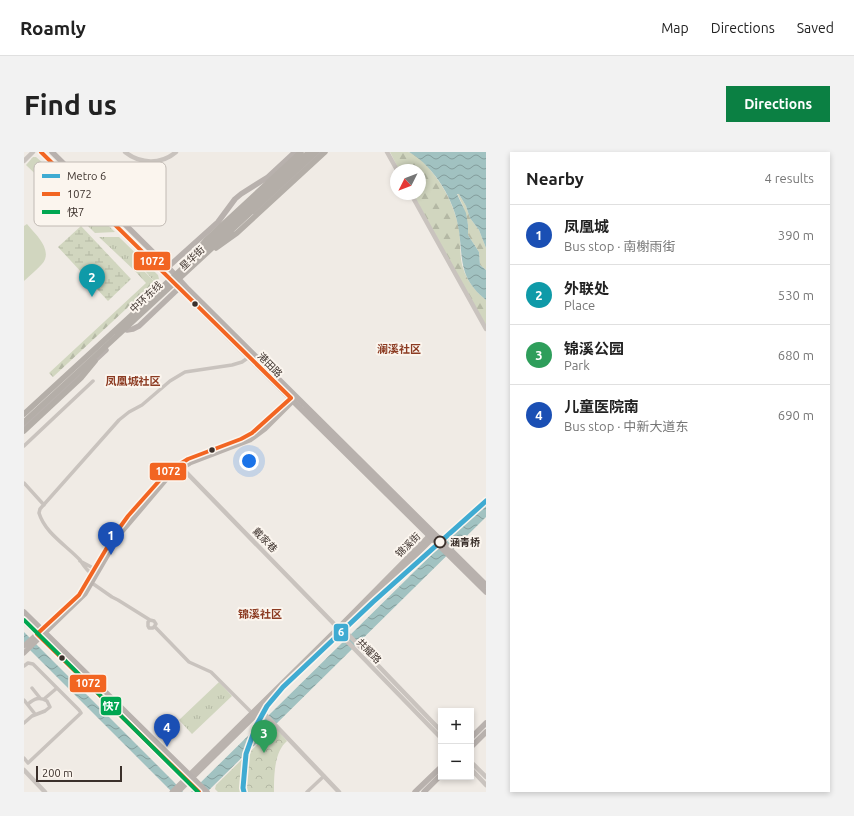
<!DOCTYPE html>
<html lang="en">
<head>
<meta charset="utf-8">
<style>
  :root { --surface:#fff; --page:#f2f2f2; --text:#222; --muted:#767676; --line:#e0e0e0; --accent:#0b8043 }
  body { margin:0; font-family:Ubuntu,"Noto Sans SC",sans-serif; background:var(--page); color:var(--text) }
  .controls { position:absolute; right:12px; bottom:12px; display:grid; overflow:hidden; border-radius:0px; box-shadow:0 2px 6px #0003 }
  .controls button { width:36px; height:36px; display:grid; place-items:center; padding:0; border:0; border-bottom:1px solid var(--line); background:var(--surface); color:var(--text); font:20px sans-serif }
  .compass { position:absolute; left:366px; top:12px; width:36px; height:36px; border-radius:50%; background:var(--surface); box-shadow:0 2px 6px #0003; rotate:228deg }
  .scale { position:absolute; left:12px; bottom:10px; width:86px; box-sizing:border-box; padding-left:4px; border:2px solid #3b302b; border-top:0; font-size:11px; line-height:14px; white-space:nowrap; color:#3b302b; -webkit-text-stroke:3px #fbf5ee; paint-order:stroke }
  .you { position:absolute; left:225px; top:309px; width:14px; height:14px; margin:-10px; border:3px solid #fff; border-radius:50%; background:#1a73e8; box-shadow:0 0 0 6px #1a73e833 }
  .badge { display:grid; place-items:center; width:26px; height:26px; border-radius:50%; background:var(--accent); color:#fff; font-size:13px; font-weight:700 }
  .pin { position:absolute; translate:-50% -33px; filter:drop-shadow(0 1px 2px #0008) }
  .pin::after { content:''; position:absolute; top:21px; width:14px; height:12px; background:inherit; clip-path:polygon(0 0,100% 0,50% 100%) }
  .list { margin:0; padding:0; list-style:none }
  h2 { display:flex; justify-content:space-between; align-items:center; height:52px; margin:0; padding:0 16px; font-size:17px }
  h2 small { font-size:13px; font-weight:400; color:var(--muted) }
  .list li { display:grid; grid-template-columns:26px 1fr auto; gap:12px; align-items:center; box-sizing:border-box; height:60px; padding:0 16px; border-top:1px solid var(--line) }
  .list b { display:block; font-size:15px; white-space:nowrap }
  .list p { margin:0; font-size:13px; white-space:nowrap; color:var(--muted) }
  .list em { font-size:13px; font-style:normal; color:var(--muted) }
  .map { position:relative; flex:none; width:462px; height:640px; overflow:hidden; border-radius:0px }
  header { display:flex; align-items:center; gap:24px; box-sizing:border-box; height:56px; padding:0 20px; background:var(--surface); border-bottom:1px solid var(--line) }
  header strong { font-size:19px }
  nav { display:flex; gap:22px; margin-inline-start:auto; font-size:14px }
  .intro { display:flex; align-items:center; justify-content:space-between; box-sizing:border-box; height:96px; padding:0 24px }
  h1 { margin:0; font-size:28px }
  .button { padding:10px 18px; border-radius:0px; background:var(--accent); color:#fff; font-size:14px; font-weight:700 }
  main { display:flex; gap:24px; padding:0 24px }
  aside { flex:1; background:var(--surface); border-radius:0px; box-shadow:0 2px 6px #0003 }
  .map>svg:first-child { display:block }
  .grass { fill:url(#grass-tufts) }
  .forest { fill:url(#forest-firs) }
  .wetland { fill:url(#wetland-marsh) }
  .park { fill:url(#park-crowns) }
  .pitch { fill:#d1d6bf }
  .water { fill:url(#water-waves) }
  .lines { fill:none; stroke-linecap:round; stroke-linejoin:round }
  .minor { stroke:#c9c3be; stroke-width:3.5 }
  .tertiary { stroke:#c9c3be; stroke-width:4.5 }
  .secondary { stroke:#bab3ae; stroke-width:5 }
  .primary { stroke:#b8b1ad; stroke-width:5.5 }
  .trunk { stroke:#b4aea8; stroke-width:5.5 }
  .bus-1-casing { stroke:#fbf5ee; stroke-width:7 }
  .bus-2-casing { stroke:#fbf5ee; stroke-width:7 }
  .bus-1 { stroke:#f26522; stroke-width:4 }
  .bus-2 { stroke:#00a651; stroke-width:4 }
  .metro-1-casing { stroke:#fbf5ee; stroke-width:8 }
  .metro-1 { stroke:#3fabd2; stroke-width:5 }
  .bus-dot { fill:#3b302b; stroke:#fbf5ee; stroke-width:1.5 }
  .stop-dot { fill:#fbf5ee; stroke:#3b302b; stroke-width:2 }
  .labels { text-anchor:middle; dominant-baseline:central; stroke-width:4; stroke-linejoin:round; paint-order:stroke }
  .street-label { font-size:10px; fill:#3b302b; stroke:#fbf5ee }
  .stop-label { font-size:10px; font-weight:bold; fill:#3b302b; stroke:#fbf5ee; text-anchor:start }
  .neighbourhood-label { font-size:11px; font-weight:bold; fill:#8c3b22; stroke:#fbf5ee }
  .key { fill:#fbf5ee; stroke:#c1bab4; stroke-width:1 }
  .key-label { font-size:11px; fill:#3b302b }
  .line-badge { stroke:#fbf5ee; stroke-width:1.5 }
  .badge-label { font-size:11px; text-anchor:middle; font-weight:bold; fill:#fff }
</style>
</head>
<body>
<header>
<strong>Roamly</strong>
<nav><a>Map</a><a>Directions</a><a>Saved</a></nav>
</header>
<div class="intro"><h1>Find us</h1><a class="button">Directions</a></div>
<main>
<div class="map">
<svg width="462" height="640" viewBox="0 0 462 640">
  <defs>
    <pattern id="grass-tufts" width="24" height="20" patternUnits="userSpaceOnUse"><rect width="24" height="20" fill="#d1d6bf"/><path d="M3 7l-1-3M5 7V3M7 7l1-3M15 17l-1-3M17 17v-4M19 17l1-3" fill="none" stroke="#b4b8a4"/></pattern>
    <pattern id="forest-firs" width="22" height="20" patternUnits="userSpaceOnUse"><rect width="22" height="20" fill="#d1d6bf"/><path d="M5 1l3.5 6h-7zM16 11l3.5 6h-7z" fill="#b4b8a4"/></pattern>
    <pattern id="wetland-marsh" width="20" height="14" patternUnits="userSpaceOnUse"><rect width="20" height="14" fill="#d1d6bf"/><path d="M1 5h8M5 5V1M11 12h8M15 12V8" fill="none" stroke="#b4b8a4"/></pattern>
    <pattern id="park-crowns" width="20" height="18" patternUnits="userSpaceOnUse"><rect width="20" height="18" fill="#d1d6bf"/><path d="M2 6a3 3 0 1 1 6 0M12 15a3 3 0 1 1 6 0" fill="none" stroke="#b4b8a4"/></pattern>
    <pattern id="water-waves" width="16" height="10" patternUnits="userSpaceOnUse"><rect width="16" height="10" fill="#a1c2c1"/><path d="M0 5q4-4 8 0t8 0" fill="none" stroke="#849e9d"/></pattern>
  </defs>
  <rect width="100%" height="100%" fill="#f0ebe5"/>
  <!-- grass -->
  <path class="grass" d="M9,5H12L26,17L25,35L2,13Z
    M30,21L91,80L71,81L29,39Z
    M75,85H95L134,123L135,127L131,130L121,119L112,120Z
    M195,530L208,544L168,582L155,568Z"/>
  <!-- forest -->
  <path class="forest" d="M366,0C371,0 378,0 384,0C389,1 393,5 397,8C416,26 430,51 435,77C437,89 435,104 439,116C443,129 452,140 462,148V176L389,42H396V18H375Z
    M433,41L435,42L442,54L446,66L455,78L462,96V118L456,113L455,100L444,83V73L439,54Z
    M120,119L131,130L29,225L25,221L122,131L112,120Z"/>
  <!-- wetland -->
  <path class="wetland" d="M57,74L107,127L84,149L34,95Z"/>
  <!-- park -->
  <path class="park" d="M251,575L263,589C250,600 250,624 250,640H194L191,637L192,633Z"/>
  <!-- pitch -->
  <path class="pitch" d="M3,72C11,82 30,98 18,112C13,118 6,123 0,129V74Z"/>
  <!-- water -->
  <path class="water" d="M385,0H462V96L455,78L446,66L442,54L435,42H433L442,61L444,73V83L455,100L456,113L462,118V148C435,126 439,109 435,79C431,49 411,15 385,0Z
    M462,349V365L183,640H167Z
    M0,480L149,629L159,640H148L0,492Z"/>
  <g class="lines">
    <!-- minor -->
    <path class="minor" d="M0,294L69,229
      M0,331L20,353
      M56,409L71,417
      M68,422C62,418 60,414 56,408C42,393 21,381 15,361L16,357L95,268L105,260L118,253L146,229L161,220L208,213L218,210L225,205
      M68,431L88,445L94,448L126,468L130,469L132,472L129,476H125L124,474V470L126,468
      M131,475L165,510L187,520L228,561
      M0,514L4,511L9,512L55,558L57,561L4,611L0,606
      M8,536L16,546
      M20,547L33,536
      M0,548L11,562
      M0,571L8,564L21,559L26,555L23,549C15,544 10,547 4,552
      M283,640L300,624"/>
    <!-- tertiary -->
    <path class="tertiary" d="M101,0C116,12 137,13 152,0
      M363,0L373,18
      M0,9L9,0
      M387,42L462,177
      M157,315L314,476L319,477L417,579
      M315,478V481L417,586
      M235,556L315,640
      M447,610L462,625
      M447,617L462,633
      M0,618L21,640"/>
    <!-- secondary -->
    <path class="secondary" d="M0,494L55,443L91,382L104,364L143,320L164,307L217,287L228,281L267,246L270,245
      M0,501L61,442L96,382L146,323L166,311L226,288L241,277L271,247
      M148,640L314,476L405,384L409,383
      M154,640L319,477L408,387L410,383"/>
    <!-- primary -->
    <path class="primary" d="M17,0L462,440
      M28,0L144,115L164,137L462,433
      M231,60L296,0
      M144,115L194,70L211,47L217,42L244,25L271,0
      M103,178L109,177L115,174L155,136
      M68,211L82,198
      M0,274L62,217
      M0,460L183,640
      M0,469L175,640
      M447,586L462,571
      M447,595L462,580
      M391,640L417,615
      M400,640L417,623"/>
    <!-- trunk -->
    <path class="trunk" d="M192,96L213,81L301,0
      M172,100L182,88L277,0
      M0,262L285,0
      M0,270L292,0
      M0,279L57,226L71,209"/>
    <defs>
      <path id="bus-1" d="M17,0L267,246L228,281L217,287L164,307L143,320L104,364L91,382L55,443L13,482L175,640"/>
      <path id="bus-2" d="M0,468L174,640"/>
    </defs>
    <!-- bus-1 casing -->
    <use href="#bus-1" class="bus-1-casing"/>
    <!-- bus-2 casing -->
    <use href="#bus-2" class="bus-2-casing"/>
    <!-- bus-1 -->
    <use href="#bus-1" class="bus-1"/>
    <!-- bus-2 -->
    <use href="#bus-2" class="bus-2"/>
    <defs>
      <path id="metro-1" d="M220,640L219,636L222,602L232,574L243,554L259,535L349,450L462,349"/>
    </defs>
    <!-- metro-1 casing -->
    <use href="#metro-1" class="metro-1-casing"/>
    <!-- metro-1 -->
    <use href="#metro-1" class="metro-1"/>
  </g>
  <!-- markers -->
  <g class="bus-dot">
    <circle cx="171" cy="152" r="3.5"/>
    <circle cx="188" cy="298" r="3.5"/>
    <circle cx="38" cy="506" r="3.5"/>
  </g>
  <circle class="stop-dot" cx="416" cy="390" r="5.5"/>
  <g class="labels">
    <!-- street labels -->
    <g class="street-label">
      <text transform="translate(168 106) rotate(-43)">星华街</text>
      <text transform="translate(122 145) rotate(-43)">中环东线</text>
      <text transform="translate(246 213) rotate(45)">港田路</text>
      <text transform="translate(241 388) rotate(46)">戴家巷</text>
      <text transform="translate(384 393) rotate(-45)">锦溪街</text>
      <text transform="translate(345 499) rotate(46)">共耀路</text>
    </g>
    <!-- stop labels -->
    <g class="stop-label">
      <text x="426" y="390">涵青桥</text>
    </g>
    <!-- neighbourhood labels -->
    <g class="neighbourhood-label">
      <text x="375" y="197">澜溪社区</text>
      <text x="109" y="229">凤凰城社区</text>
      <text x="236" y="462">锦溪社区</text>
    </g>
  </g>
  <!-- legend -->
  <rect x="10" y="10" width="132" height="64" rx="6" class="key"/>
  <rect x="18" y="22" width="18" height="4" fill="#3fabd2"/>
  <rect x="18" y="40" width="18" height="4" fill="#f26522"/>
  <rect x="18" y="58" width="18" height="4" fill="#00a651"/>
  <g class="key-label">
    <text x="43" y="28">Metro 6</text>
    <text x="43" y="46">1072</text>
    <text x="43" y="64">快7</text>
  </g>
  <g class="line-badge">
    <rect x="109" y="99" width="38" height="20" rx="4" fill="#f26522"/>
    <rect x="125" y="310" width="38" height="19" rx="4" fill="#f26522"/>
    <rect x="309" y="471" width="16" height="19" rx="4" fill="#3fabd2"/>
    <rect x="45" y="522" width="38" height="19" rx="4" fill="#f26522"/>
    <rect x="76" y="544" width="22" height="20" rx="4" fill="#00a651"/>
  </g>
  <g class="badge-label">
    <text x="128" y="113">1072</text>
    <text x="144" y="323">1072</text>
    <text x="317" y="484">6</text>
    <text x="64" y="535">1072</text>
    <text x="87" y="558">快7</text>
  </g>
</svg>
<div class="controls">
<button>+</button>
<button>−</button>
</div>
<svg class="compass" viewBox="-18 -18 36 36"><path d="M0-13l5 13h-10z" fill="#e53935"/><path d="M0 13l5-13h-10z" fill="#767676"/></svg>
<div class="scale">200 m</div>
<div class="you"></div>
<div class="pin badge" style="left:87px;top:403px;background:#1a4fb4">1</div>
<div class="pin badge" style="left:68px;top:145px;background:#0f9aa8">2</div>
<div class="pin badge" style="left:240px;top:601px;background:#2e9e5b">3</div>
<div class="pin badge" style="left:143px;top:595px;background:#1a4fb4">4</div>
</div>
<aside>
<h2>Nearby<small>4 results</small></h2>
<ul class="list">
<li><span class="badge" style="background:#1a4fb4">1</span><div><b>凤凰城</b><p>Bus stop · 南榭雨街</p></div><em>390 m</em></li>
<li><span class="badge" style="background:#0f9aa8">2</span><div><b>外联处</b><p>Place</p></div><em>530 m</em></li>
<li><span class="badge" style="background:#2e9e5b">3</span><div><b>锦溪公园</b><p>Park</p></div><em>680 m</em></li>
<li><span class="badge" style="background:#1a4fb4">4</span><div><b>儿童医院南</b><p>Bus stop · 中新大道东</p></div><em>690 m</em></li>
</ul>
</aside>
</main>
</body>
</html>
